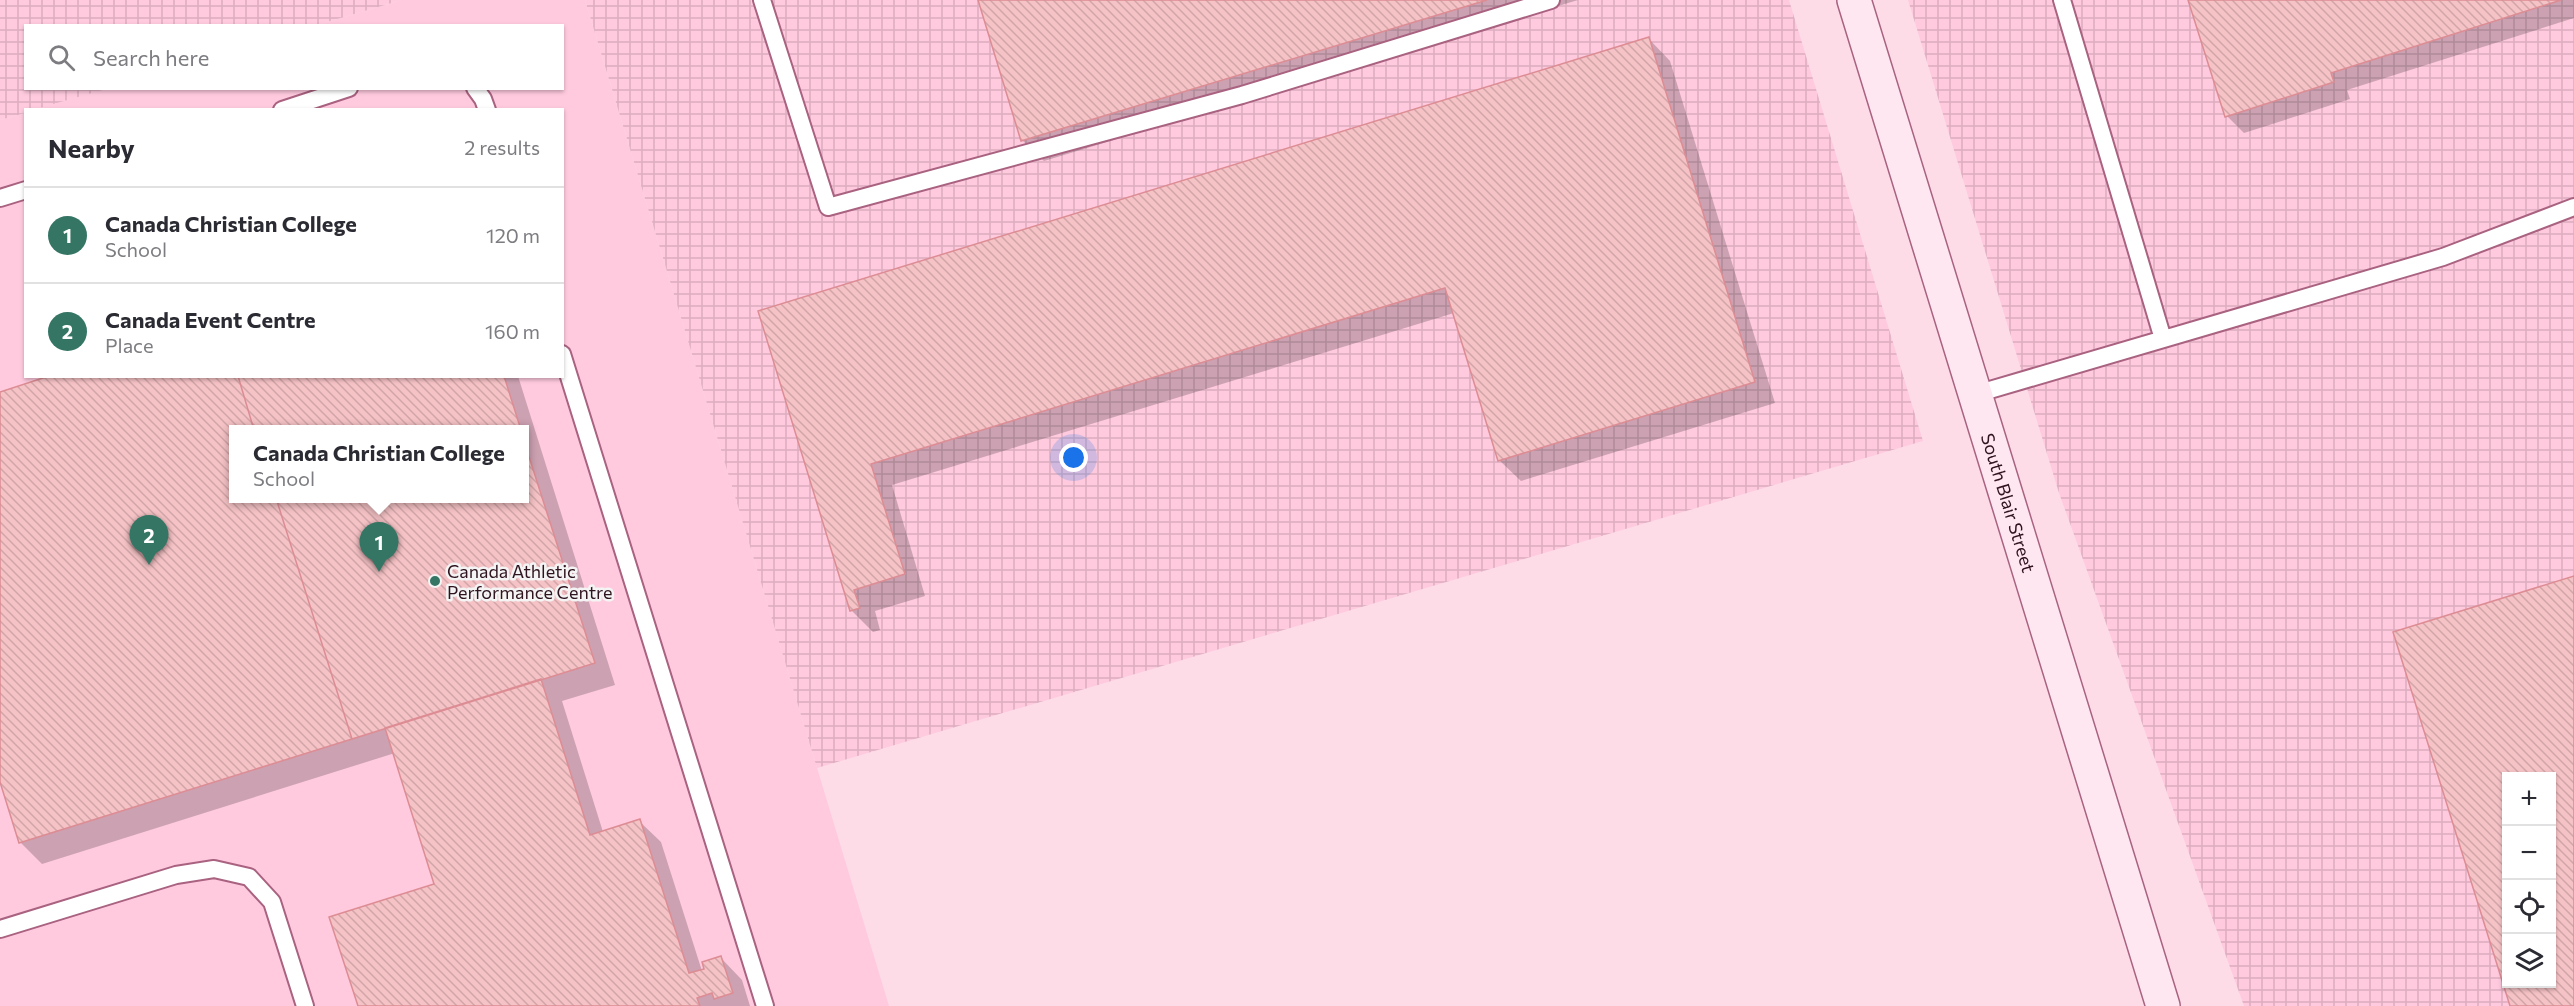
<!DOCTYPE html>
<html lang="en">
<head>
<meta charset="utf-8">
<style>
  :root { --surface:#fff; --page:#f7f7f7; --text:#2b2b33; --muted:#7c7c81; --line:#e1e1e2; --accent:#347564 }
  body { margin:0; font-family:Commissioner,sans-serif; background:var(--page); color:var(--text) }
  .controls { position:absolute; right:18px; bottom:18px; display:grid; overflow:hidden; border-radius:0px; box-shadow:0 2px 4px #0004 }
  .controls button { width:54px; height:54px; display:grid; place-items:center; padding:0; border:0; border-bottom:2px solid var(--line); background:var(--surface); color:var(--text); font:30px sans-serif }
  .you { position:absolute; left:1074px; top:458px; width:21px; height:21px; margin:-15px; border:4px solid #fff; border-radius:50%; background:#1a73e8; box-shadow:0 0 0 9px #1a73e833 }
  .badge { display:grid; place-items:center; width:39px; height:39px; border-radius:50%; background:var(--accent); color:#fff; font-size:20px; font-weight:700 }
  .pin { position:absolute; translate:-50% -50px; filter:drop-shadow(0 2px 3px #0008) }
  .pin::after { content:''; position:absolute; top:32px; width:21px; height:18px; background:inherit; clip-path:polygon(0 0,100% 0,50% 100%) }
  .popup { position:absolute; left:229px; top:425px; width:300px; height:78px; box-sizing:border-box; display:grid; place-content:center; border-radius:0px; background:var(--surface); filter:drop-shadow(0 2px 4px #0005); font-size:20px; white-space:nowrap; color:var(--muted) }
  .popup b { font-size:22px; color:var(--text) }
  .popup::after { content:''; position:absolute; left:50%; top:100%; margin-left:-12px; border:12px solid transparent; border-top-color:var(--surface) }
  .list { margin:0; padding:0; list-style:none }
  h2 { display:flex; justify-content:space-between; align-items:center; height:78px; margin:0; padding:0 24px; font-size:26px }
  h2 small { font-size:20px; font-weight:400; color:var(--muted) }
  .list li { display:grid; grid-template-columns:39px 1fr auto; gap:18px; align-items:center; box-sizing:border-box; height:96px; padding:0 24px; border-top:2px solid var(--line) }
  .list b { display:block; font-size:22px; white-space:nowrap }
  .list p { margin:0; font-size:20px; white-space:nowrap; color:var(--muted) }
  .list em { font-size:20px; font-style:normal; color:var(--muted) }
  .icon { flex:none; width:33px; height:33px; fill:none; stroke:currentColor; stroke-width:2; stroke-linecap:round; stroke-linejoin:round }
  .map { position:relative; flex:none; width:2574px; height:1006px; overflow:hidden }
  .search { position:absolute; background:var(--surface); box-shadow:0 2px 4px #0004; left:24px; top:24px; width:540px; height:66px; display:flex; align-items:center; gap:15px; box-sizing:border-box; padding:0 21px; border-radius:0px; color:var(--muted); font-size:22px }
  .panel { position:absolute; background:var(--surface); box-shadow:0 2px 4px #0004; left:24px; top:108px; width:540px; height:270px; border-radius:0px }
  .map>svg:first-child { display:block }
  .built { fill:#ffcade; fill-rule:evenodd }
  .industrial { fill:url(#industrial-grid); fill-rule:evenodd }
  .shadow { fill:#0003; fill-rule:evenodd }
  .building { fill:url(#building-back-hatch); stroke:#dd8c94; stroke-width:1.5; fill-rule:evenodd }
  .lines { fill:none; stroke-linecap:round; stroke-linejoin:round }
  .lane-casing { stroke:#a96280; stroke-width:20 }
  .secondary-casing { stroke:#a96280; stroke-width:36 }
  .lane { stroke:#fff; stroke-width:16 }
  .secondary { stroke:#fee7f0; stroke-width:33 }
  .poi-dot { fill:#347564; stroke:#f4f4f4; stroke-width:2 }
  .labels { text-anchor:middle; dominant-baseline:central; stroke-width:5; stroke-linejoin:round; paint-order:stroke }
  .street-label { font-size:18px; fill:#2f131f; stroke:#f4f4f4 }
  .poi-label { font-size:18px; fill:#2f131f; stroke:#f4f4f4; text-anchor:start }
</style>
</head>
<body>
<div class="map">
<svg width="2574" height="1006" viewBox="0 0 2574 1006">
  <defs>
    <pattern id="industrial-grid" width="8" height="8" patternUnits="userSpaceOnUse" patternTransform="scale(1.5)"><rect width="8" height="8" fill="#ffcade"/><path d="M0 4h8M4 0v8" fill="none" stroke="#dbadbe"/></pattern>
    <pattern id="building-back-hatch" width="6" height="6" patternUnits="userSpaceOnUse" patternTransform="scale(1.5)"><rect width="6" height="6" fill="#f5c2c5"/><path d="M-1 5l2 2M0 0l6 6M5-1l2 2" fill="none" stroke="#d2a6a9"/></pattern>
  </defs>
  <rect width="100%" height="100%" fill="#fddce8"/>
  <!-- built -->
  <path class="built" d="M402,0H585L889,1006H0V120L25,113L26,376H562V110L36,109L106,88H562V26L317,25ZM234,430H524V498H234Z"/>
  <!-- industrial -->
  <path class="industrial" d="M0,0H402L317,25L26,26V88L106,89L36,109L26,110L25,113L0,120Z
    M585,0H1789L1923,441L817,768Z
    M1908,0H2574V1006H2244L2059,493ZM2506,776H2552V984H2506Z"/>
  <!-- shadow -->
  <path class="shadow" d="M980,0H1578L1044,161L1022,140Z
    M2189,0H2574V18L2347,90L2350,99L2244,133L2227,116Z
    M1649,39L1670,61L1775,403L1521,481L1499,460L1454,313L892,485L925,596L875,611L880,630L873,632L851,610L759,312Z
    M53,376H518L615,685L562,701L603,832L639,821L661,842L702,971L721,958L742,980L750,1006H359L436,885L395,753L42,864L21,843L0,777V393ZM234,430H524V498H234Z
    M2574,577V1006H2512L2395,633ZM2506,776H2552V984H2506Z"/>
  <!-- building -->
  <path class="building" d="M978,0H1487L1021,141Z
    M2188,0H2561L2331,73L2334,82L2225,117Z
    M1649,37L1755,382L1498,461L1445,288L871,464L905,574L854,590L860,608L850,611L758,311Z
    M49,376H238L254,430H234V498H276L352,739L19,843L0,782V392Z
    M238,376H504L521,430H254Z
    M524,441L595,663L352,739L276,498H524Z
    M2574,576V1006H2510L2393,632ZM2506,776H2552V984H2506Z
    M541,679L590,835L640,819L689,973L704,969L702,962L721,956L733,993L714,999L712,993L697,998L700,1006H358L329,917L434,884L385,728Z"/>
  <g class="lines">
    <defs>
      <path id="lane" d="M762,0L828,207L1242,95L1551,0
        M2062,0L2163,339
        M475,88L483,99L487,110
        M282,110L349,88
        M0,198L26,190
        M562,354L765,1006
        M1976,394L2443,257L2574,207
        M0,929L176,875L214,869L249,877L272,902L305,1006"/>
      <g id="secondary">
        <path id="s1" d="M1854,0L2163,1006"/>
      </g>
    </defs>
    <!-- lane casing -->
    <use href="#lane" class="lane-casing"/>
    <!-- secondary casing -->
    <use href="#secondary" class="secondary-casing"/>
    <!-- lane -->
    <use href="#lane" class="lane"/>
    <!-- secondary -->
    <use href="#secondary" class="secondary"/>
  </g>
  <!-- markers -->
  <circle class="poi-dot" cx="435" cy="581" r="6"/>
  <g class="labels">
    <!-- street labels -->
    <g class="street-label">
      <text stroke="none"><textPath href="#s1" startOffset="526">South Blair Street</textPath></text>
    </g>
    <!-- poi labels -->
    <g class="poi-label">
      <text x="447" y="571">Canada Athletic<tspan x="447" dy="21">Performance Centre</tspan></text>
    </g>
  </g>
</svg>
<div class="controls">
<button>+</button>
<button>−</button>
<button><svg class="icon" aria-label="locate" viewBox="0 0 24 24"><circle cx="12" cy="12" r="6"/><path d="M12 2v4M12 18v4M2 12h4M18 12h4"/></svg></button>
<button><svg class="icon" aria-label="layers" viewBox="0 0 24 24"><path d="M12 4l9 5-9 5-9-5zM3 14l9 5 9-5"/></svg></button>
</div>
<div class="you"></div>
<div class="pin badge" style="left:379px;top:572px">1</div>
<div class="popup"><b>Canada Christian College</b>School</div>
<div class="pin badge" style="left:149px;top:565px">2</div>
<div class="search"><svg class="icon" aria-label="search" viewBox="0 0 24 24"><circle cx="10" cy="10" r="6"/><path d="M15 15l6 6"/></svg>Search here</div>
<section class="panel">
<h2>Nearby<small>2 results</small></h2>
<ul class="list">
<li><span class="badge">1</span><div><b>Canada Christian College</b><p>School</p></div><em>120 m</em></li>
<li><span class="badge">2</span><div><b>Canada Event Centre</b><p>Place</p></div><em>160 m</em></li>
</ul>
</section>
</div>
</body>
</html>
